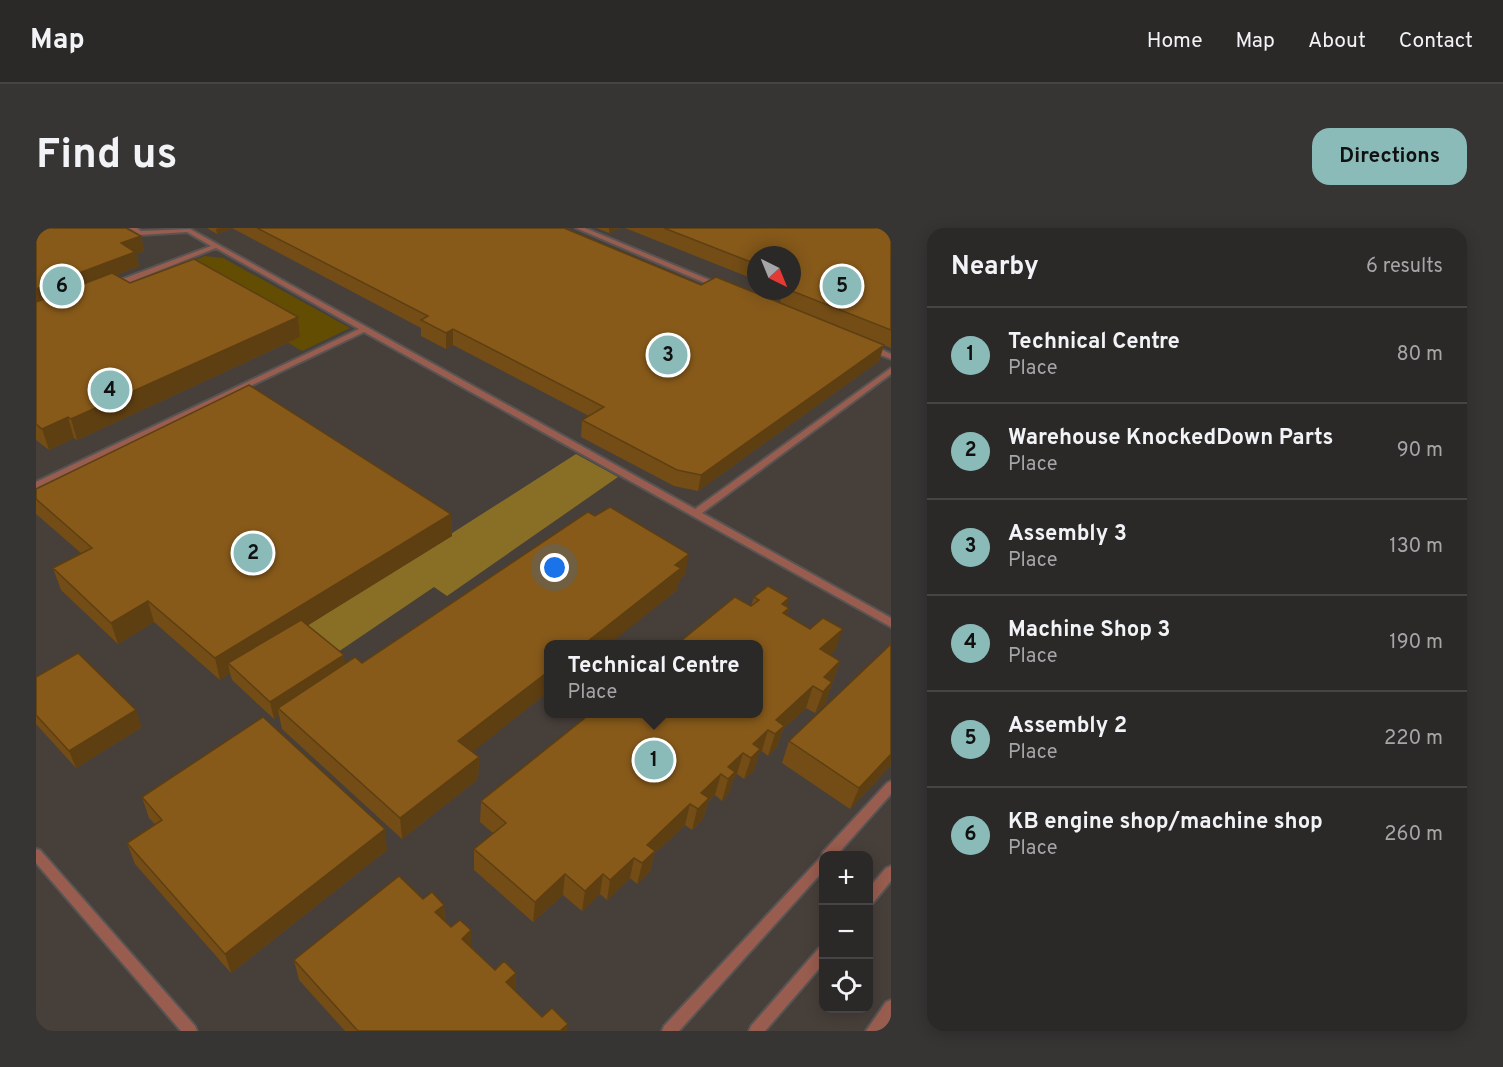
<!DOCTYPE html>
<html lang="en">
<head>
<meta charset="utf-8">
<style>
  :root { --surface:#2b2828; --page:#373434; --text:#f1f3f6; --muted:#a6a6a8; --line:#474445; --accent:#8bbbb9 }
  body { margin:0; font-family:Overpass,sans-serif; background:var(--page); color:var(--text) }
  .controls { position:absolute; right:18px; bottom:18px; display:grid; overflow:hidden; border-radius:12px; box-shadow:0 3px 15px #0003 }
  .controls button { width:54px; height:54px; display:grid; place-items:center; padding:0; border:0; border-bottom:2px solid var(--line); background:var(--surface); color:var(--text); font:30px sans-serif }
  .compass { position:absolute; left:711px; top:18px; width:54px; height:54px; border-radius:50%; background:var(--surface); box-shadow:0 3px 15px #0003; rotate:137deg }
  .you { position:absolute; left:519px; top:340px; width:21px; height:21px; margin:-15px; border:4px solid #fff; border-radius:50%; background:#1a73e8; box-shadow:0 0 0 9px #1a73e833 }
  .badge { display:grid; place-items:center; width:39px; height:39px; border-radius:50%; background:var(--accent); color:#111; font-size:20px; font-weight:700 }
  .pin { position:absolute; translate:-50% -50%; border:3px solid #fff; box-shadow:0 2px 6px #0006 }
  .popup { position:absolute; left:508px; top:412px; width:219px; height:78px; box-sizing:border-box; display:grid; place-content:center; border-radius:12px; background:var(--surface); filter:drop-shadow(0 2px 4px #0005); font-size:20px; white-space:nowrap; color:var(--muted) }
  .popup b { font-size:22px; color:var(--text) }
  .popup::after { content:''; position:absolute; left:50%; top:100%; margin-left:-12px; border:12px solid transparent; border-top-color:var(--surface) }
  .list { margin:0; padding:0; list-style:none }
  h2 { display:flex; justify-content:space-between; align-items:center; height:78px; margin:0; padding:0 24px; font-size:26px }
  h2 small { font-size:20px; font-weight:400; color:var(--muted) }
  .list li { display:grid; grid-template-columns:39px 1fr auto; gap:18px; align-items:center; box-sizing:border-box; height:96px; padding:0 24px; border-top:2px solid var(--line) }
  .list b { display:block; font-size:22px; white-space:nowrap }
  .list p { margin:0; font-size:20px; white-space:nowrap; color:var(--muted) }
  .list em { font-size:20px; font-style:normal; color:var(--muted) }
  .icon { flex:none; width:33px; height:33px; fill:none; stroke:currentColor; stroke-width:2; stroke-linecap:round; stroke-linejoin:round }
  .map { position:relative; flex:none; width:855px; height:803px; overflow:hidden; border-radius:18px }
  header { display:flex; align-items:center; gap:36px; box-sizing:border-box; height:84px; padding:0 30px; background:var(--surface); border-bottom:2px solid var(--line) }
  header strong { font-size:28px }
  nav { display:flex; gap:33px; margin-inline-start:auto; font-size:21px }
  .intro { display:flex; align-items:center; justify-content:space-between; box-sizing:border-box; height:144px; padding:0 36px }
  h1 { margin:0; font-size:42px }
  .button { padding:15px 27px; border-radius:18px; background:var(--accent); color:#111; font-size:21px; font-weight:700 }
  main { display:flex; gap:36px; padding:0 36px }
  aside { flex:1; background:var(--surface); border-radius:18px; box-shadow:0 3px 15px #0003 }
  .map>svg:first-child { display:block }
  .built { fill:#473f3a; fill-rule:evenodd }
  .green { fill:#634d03 }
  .forest { fill:#886f25 }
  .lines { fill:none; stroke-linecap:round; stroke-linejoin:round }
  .lane-casing { stroke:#575453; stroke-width:4 }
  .lane { fill:#985d4f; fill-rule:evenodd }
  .wall { fill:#744d16 }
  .shaded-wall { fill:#5e3f12 }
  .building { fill:#875a1a; stroke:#5e3f12; stroke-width:1.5 }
</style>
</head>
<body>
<header>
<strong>Map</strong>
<nav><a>Home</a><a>Map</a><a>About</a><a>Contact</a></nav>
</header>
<div class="intro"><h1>Find us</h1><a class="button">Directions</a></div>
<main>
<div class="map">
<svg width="855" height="803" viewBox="0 0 855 803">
  <rect width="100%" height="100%" fill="#393635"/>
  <!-- built -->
  <path class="built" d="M0,0H855V803H0ZM720,27H756V63H720ZM513,416H723V486H513ZM788,628H832V780H788Z"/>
  <!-- green -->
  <path class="green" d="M169,28L187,30L314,100L266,123L131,43Z"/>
  <!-- forest -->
  <path class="forest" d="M540,226L582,249L411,368L398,359L302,424L269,399Z"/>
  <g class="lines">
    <defs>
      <path id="lane" d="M93,0H101L105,3L154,1L659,281L855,140V146L666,285L855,390V399L328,104L0,260V254L323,101L180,20L79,60H73V56L175,18L151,4L104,7Z
        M540,0H549L688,58L681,60Z
        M832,118H838L855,126V131L832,122Z
        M855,553V566L800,628H788V642L643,803H626L628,798L786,628L787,624L851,555Z
        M0,621L4,622L159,798L161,803H145L0,635Z
        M855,638V653L837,675L832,677V661L850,640Z
        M788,718V735L729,803H713L715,798L783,720Z
        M855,772V791L846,803H830L850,774Z"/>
    </defs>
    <!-- lane casing -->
    <use href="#lane" class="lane-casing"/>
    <!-- lane -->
    <use href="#lane" class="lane"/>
  </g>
  <!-- wall -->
  <path class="wall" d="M0,0L105,8L108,23L100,26L103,38L80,47L94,55L262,89L264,109L41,212L38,210L13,222L0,212Z
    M171,0H528L665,57L848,117L843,133L662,263L638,258L545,209L546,192L553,188L417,117L410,121L385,108V100L196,0L181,6Z
    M560,0H583L573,5Z
    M589,0H855V120L744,75L747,63H756V27H720V52Z
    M0,261L415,286L416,308L272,397L309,436L326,435L649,347L643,352L641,362L436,524L443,529L442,551L366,611L246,501L243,487L238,491L196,452L194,445L184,452L118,394L82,416L25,362L17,340L45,325L0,286Z
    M718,369L753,370L750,378L753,380L751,387L799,423L794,427L804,433L789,476L779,485L770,480L747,501L741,519L732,528L726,523L723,525L718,542L708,551L701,546L698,549L693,565L686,573L679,567L672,574L667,591L656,602L649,597L618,626L614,643L601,656L594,650L571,672L564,666L546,683L527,667L497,694L438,642V621L457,605L444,594L445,573L715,378Z
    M0,449L106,499L40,540L0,496Z
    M753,513L855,537L814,581L746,535Z
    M106,569L351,622L195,745L99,636L91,615L119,596L113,590Z
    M387,671L408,677L409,693L459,742L480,745L479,763L506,789L531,803H309L263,752L258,732Z"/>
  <!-- shaded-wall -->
  <path class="shaded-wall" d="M183,0H196L181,6L180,1Z
    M573,0H583L573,5Z
    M105,8L108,23L100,26L103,38L0,78V61L85,15Z
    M262,89L264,109L41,212L35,191Z
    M417,101V117L410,121V105Z
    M848,117L843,133L662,263L665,247Z
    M32,189L38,210L13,222L6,201Z
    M415,286L416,308L200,442L192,435L194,445L184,452L179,430Z
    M653,326L649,347L643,352L641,362L572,417H547L639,337Z
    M753,370L749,383L753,380L746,402V376Z
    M112,373L118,394L82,416L75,395Z
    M807,401L799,423L777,443L784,421Z
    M308,427L310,444L242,480L243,487L238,491L234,474Z
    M804,433L789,476L779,485L787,464L788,449Z
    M513,443V463L423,535L422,513Z
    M777,458L770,480L747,501L741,519L732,528L739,506L740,492Z
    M100,482L106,499L40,540L33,523Z
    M732,502L726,523L723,525L718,542L708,551L715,530L717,516Z
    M707,525L701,546L698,549L693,565L686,573L692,551V539Z
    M855,526V537L814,581L823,560Z
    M443,529L442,551L366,611L364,590Z
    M685,546L679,567L672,574L667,591L656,602L665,565Z
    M654,576L649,597L618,626L614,643L601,656L611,617Z
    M349,601L351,622L195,745L189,726Z
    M598,630L594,650L571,672L574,652Z
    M529,646L527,667L497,694L499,674Z
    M567,646L564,666L546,683L549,663Z
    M408,677L409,697L399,684Z
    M435,702V722L426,711Z
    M480,745L479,765L470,754Z
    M532,796L531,803H524Z"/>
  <!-- building -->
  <path class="building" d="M0,0H90L105,8L85,15L99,24L0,61Z
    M221,0H528L665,57L680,49L848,117L665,247L641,242L546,192L568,179L417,101L410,105L385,92L392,88Z
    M628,0H855V102L756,63V54L760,52L756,50V27H720V36Z
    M158,31L262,89L35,191L32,189L6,201L0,196V74L76,45L94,55Z
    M213,157L415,286L179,430L112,373L75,395L17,340L56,320L0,271V261Z
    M574,279L653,326L639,337L645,340L547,417H513V443L422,513L443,529L364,590L242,480L319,429L326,435L552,284L559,288Z
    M732,358L753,370L746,376L753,380L747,385L774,401L787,390L807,401L784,421L804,433L788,449L796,454L787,464L777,458L740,492L748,498L739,506L732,502L717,516L724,521L715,530L707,525L692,539L699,544L692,551L685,546L665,565L673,570L662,581L654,576L611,617L619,623L606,635L598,630L574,652L567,646L549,663L529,646L499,674L438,621L470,595L445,573L554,486H723V417H640L699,369L715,378L723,372L718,369Z
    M265,392L308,427L234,474L192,435Z
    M855,416V526L823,560L753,513Z
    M42,425L100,482L33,523L0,487V449Z
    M227,489L349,601L189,726L91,615L126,592L106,569Z
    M363,648L387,671L396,664L408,677L399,684L415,699L424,692L435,702L426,711L459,742L468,733L480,745L470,754L506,789L516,780L532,796L524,803H322L258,732Z"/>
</svg>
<div class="controls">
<button>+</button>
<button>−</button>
<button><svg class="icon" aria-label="locate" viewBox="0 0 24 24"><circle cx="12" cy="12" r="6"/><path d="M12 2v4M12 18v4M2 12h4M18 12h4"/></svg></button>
</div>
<svg class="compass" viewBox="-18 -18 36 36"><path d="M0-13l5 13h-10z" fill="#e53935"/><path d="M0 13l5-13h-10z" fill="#a6a6a8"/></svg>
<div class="you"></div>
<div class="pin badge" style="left:618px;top:532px">1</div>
<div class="popup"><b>Technical Centre</b>Place</div>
<div class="pin badge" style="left:217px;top:325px">2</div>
<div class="pin badge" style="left:632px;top:127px">3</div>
<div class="pin badge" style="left:74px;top:162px">4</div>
<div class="pin badge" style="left:806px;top:58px">5</div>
<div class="pin badge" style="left:26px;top:58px">6</div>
</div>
<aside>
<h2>Nearby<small>6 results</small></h2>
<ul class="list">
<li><span class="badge">1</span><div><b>Technical Centre</b><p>Place</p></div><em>80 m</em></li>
<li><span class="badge">2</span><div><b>Warehouse KnockedDown Parts</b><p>Place</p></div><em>90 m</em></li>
<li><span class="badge">3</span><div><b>Assembly 3</b><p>Place</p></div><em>130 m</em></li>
<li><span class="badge">4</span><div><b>Machine Shop 3</b><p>Place</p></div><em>190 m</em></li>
<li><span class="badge">5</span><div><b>Assembly 2</b><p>Place</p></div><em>220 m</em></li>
<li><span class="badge">6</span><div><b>KB engine shop/machine shop</b><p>Place</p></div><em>260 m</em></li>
</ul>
</aside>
</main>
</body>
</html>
